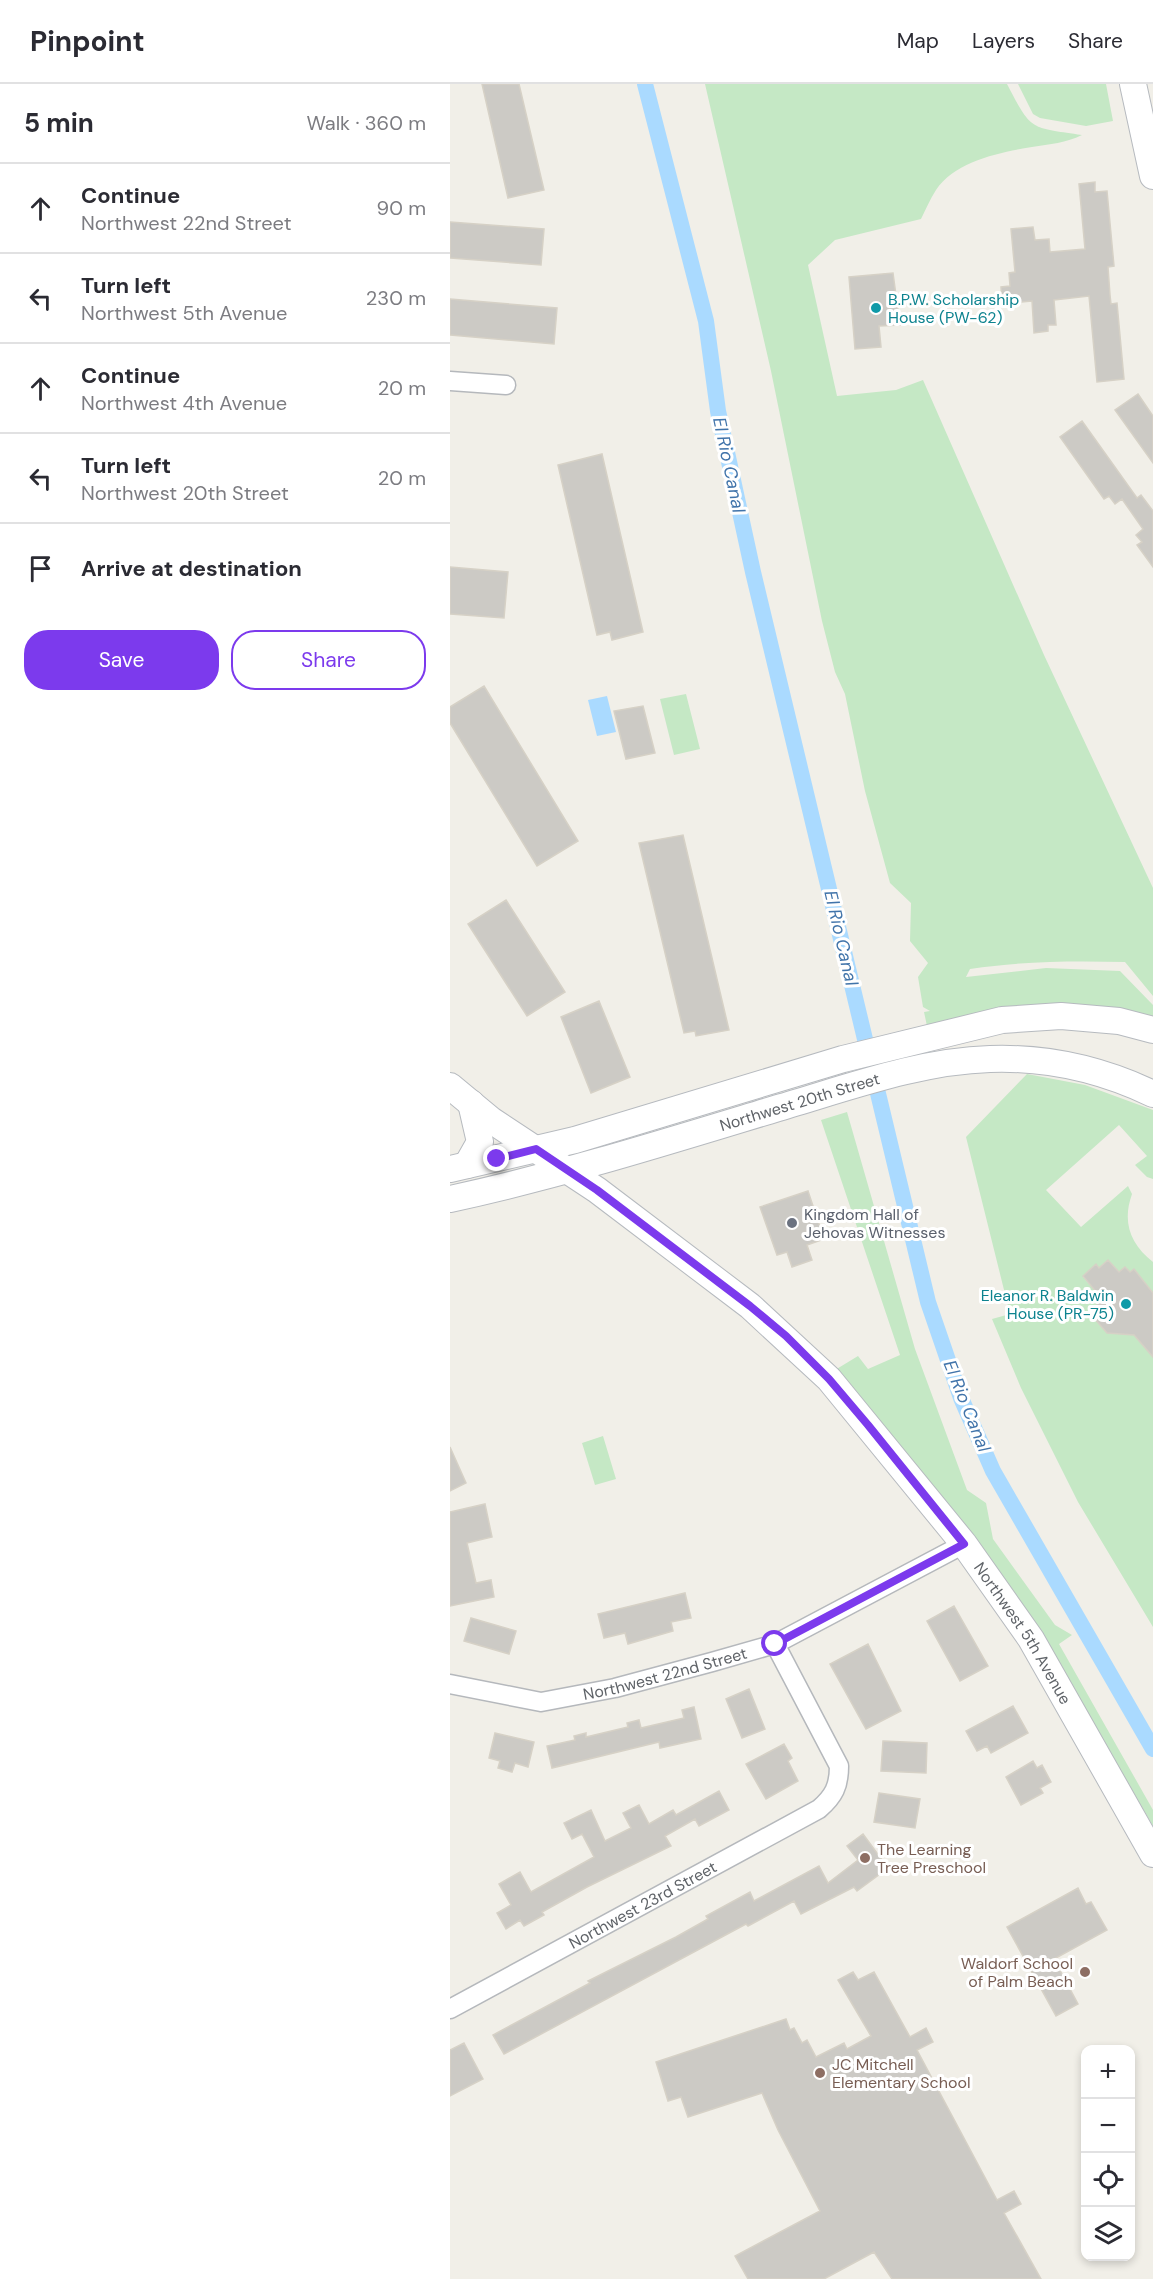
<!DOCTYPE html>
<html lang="en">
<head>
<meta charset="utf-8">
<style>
  :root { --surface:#fff; --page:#f7f7f7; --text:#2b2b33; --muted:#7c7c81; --line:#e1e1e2; --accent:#7c3aed }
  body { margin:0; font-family:"DM Sans",sans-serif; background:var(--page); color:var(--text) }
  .controls { position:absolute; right:18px; bottom:18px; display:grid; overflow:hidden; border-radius:12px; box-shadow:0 3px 9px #0003 }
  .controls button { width:54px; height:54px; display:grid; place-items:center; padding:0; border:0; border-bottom:2px solid var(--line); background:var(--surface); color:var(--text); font:30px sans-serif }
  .stop { position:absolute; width:18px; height:18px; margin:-14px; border:4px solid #7c3aed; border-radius:50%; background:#fff }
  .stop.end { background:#7c3aed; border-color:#fff; box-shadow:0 2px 6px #0008 }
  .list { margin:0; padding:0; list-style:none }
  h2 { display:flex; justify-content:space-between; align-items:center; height:78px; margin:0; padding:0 24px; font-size:26px }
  h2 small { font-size:20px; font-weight:400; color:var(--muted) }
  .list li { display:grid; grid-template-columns:39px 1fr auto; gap:18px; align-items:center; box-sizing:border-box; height:90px; padding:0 24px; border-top:2px solid var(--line) }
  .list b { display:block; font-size:22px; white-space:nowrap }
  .list p { margin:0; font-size:20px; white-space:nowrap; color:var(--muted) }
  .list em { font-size:20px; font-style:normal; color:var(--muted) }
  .actions { display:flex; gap:12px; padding:18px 24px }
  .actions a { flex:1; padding:14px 0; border:2px solid var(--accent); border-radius:24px; text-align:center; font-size:21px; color:var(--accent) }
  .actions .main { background:var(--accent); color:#fff }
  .icon { flex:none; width:33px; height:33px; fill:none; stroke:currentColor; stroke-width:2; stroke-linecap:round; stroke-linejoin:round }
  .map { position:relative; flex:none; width:703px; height:2195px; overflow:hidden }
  header { display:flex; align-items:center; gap:36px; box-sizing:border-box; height:84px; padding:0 30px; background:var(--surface); border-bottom:2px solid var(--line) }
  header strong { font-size:28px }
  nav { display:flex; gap:33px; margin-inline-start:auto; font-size:21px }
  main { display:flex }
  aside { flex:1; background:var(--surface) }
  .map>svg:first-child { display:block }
  .green { fill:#c5e8c5 }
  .water { fill:#aadaff }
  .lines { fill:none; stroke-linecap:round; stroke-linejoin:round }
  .canal { stroke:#aadaff; stroke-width:16 }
  .building { fill:#cccac5; stroke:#d6d1c6; stroke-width:1.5 }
  .street-casing { stroke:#b5b8bc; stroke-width:21 }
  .secondary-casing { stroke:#b6babf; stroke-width:28 }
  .street { stroke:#fff; stroke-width:18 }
  .secondary { stroke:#fff; stroke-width:26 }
  .route { stroke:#7c3aed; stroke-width:8 }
  .culture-dot { fill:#0f9aa8; stroke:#fff; stroke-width:2 }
  .worship-dot { fill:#6b7280; stroke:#fff; stroke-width:2 }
  .education-dot { fill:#8d6e63; stroke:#fff; stroke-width:2 }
  .labels { text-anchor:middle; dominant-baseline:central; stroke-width:6; stroke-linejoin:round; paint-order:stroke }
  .culture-label { font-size:16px; fill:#0d838f; stroke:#fff; text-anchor:start }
  .street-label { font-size:16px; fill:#5f6368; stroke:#fff }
  .worship-label { font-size:16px; fill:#5b616d; stroke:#fff; text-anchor:start }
  .education-label { font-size:16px; fill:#785e54; stroke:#fff; text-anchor:start }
  .water-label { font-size:18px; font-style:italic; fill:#4174aa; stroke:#fff }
</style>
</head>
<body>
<header>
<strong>Pinpoint</strong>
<nav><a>Map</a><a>Layers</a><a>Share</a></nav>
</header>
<main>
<aside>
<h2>5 min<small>Walk · 360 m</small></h2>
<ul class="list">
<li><svg class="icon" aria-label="ahead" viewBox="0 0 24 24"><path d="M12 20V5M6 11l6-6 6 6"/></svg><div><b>Continue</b><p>Northwest 22nd Street</p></div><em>90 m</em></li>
<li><svg class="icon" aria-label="left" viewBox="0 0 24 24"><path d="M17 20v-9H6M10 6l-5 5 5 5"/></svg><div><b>Turn left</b><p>Northwest 5th Avenue</p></div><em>230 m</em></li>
<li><svg class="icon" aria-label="ahead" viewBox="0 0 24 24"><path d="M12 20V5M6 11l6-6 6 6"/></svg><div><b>Continue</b><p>Northwest 4th Avenue</p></div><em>20 m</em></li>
<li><svg class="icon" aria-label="left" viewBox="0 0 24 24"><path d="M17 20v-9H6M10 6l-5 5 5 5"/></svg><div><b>Turn left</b><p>Northwest 20th Street</p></div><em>20 m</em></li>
<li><svg class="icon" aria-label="arrive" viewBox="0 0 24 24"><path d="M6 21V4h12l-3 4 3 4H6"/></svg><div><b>Arrive at destination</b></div></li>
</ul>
<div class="actions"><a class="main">Save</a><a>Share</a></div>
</aside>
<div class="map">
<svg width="703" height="2195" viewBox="0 0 703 2195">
  <rect width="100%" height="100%" fill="#f1efe8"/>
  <!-- green -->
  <path class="green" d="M255,0H557C582,48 580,43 632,51C616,59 600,60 582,63C551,68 505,77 486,106C480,115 476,125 471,135L385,156L358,181L387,312L446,306L473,296L594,571L703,804V912L675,878C621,877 574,877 520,885L516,893L596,884L670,887L703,921V934L477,942L474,928L480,927L473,923L468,893L478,879L460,857L461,819L440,799L415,707L395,610L385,588L372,537L321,287Z
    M568,0H656L663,37L636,42L590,34L583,30Z
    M236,610L250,665L224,671L210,615Z
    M577,990L635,1001L703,1026V1095L697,1093L685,1081L697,1072L669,1041L596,1106L631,1143L678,1102L682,1110C672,1138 680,1160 703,1178V1209L684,1185L680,1188H669L658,1176L649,1184L646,1181L633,1193L652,1215L644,1224V1234L657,1249L675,1250L680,1246L703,1273V1543L628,1418L571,1304L542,1235L560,1230L516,1053Z
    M397,1028L465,1265L517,1406L536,1419L543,1455L605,1541L622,1551L609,1560L703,1726V1742L607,1577L385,1286L408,1272L418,1285L450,1271L371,1036Z
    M153,1352L166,1395L145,1401L132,1359Z"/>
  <!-- water -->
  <path class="water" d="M157,612L166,648L147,652L138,616Z"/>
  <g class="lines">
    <!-- canal -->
    <path class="canal" d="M195,0L256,237L268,327L303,488L478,1218L511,1314L543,1387L703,1665"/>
  </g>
  <!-- building -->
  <path class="building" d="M32,0H69L94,106L58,114Z
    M645,98V108L657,107L664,182L658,183L660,211L661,220L667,219L674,295L647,298L639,212L604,216L606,241H598V247L584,249L582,217L552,220L551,203L560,202L559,189L565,188L561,145L583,143L585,156L599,155L600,168L635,165L629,100Z
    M0,138L94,145L91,181L0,174Z
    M443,189L450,241L429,242L431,263L405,265L399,193Z
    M0,215L107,224L104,260L0,251Z
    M688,310L703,332V379L665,326Z
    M632,337L687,414L691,411L703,427V483L687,461L692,458L686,451L693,445L672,415L665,420L659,412L654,415L610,353Z
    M152,370L193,548L162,556L160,548L147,551L108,381Z
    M0,483L58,488L54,534L0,530Z
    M34,602L128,757L87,782L0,639V623Z
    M193,622L205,669L176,675L164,627Z
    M233,751L279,946L246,952L245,947L234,949L189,759Z
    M56,816L115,908L77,932L18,840Z
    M149,917L180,993L141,1009L111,933Z
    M358,1107L374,1155L357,1161L362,1176L342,1183L337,1168L327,1171L310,1123Z
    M658,1176L669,1188L675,1183L680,1188L684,1185L703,1209V1273L684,1251L657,1249L644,1234V1224L652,1215L633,1192L646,1180L649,1184Z
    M0,1363L16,1399L0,1407Z
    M35,1420L42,1453L17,1459L26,1499L41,1496L44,1513L0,1522V1428Z
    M235,1509L241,1534L221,1538L223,1547L178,1560L175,1549L154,1554L148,1530Z
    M504,1522L538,1582L510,1597L477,1537Z
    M21,1534L66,1547L59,1570L14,1557Z
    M418,1560L451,1627L416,1645L380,1580Z
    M299,1605L315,1645L292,1654L276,1615Z
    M563,1622L578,1649L541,1669L537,1662L527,1667L516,1647Z
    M244,1623L251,1655L210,1664L209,1658L102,1684L97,1662L125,1656L124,1652L136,1649V1653L178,1643L177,1639L189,1636L191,1644L234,1634L232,1626Z
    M45,1649L84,1658L78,1683L65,1679L62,1688L48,1684L50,1677L39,1674Z
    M433,1657L477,1659L476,1689L431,1687Z
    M334,1660L342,1674L338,1677L348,1697L316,1715L296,1680Z
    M583,1677L587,1684L592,1681L601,1698L590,1704L593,1709L571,1721L556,1693Z
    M269,1707L279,1726L249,1742L245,1735L215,1752L221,1762L137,1803L92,1828L94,1831L74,1842L70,1836L56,1845L47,1829L61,1821L49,1800L70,1788L81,1808L144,1773L132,1750L122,1755L114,1739L141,1726L155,1757L181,1744L173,1729L189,1721L199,1740L223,1726L226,1731Z
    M429,1709L470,1715L465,1744L424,1738Z
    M413,1750L438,1784L407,1807L404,1803L351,1830L344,1817L298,1842L296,1840L54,1970L43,1951L140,1899L138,1897L226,1853L258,1835L256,1832L300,1808L304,1817L369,1782L378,1799L408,1776L397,1762Z
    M628,1804L636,1820L641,1818L657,1846L604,1875L628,1920L606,1932L557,1843Z
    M403,1888L408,1896L424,1888L460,1953L476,1944L483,1958L467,1966L547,2116L564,2107L571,2120L554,2129L591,2195H442L424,2168L374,2195H298L285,2172L370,2127L328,2046L312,2009L238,2033L231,2013L218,2017L206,1978L336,1935L340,1946L344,1944L352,1959L357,1956L366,1973L394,1959L397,1965L421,1952L388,1896Z
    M14,1959L33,1995L0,2012V1966Z"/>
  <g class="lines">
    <defs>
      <g id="street">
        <path d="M0,297L56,301"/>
        <path id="s1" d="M0,1600L91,1618L165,1604L262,1578L325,1560L514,1460"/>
        <path id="s2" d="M0,1925L369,1725C384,1712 389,1702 389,1682L325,1560"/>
      </g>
      <g id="secondary">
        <path d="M683,0L703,92"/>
        <path id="s3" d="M0,1002L41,1036L147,1106L300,1222L379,1295L514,1460L581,1555L703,1770"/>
        <path d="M17,1081L30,1058L21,1019"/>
        <path d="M0,1085L125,1056L393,975L552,936L611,932L669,937L703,946"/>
        <path id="s4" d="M0,1115C111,1091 219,1057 328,1024C397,1004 469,977 540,975C597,973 653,986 703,1010"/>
      </g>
    </defs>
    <!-- street casing -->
    <use href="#street" class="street-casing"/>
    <!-- secondary casing -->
    <use href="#secondary" class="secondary-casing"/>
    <!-- street -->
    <use href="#street" class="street"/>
    <!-- secondary -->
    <use href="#secondary" class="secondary"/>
  </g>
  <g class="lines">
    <!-- route -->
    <path class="route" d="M47,1075L86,1065L147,1106L300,1222L336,1252L379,1295L418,1341L514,1460L325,1560"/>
  </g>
  <!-- markers -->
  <g class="culture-dot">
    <circle cx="426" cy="224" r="6"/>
    <circle cx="676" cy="1220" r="6"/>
  </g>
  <circle class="worship-dot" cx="342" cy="1139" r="6"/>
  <g class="education-dot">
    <circle cx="415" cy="1774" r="6"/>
    <circle cx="635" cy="1888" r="6"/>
    <circle cx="370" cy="1989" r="6"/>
  </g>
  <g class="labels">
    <!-- culture labels -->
    <g class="culture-label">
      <text x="438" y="215">B.P.W. Scholarship<tspan x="438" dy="18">House (PW-62)</tspan></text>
      <text x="664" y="1211" text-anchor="end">Eleanor R. Baldwin<tspan x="664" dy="18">House (PR-75)</tspan></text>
    </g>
    <!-- street labels -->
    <g class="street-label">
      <text stroke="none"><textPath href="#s4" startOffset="363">Northwest 20th Street</textPath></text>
      <text stroke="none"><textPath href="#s3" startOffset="800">Northwest 5th Avenue</textPath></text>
      <text stroke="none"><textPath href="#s1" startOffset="220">Northwest 22nd Street</textPath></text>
      <text stroke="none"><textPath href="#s2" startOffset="219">Northwest 23rd Street</textPath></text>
    </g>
    <!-- worship labels -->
    <g class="worship-label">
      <text x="354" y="1130">Kingdom Hall of<tspan x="354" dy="18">Jehovas Witnesses</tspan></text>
    </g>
    <!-- education labels -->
    <g class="education-label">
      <text x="427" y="1765">The Learning<tspan x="427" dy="18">Tree Preschool</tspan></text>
      <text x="623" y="1879" text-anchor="end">Waldorf School<tspan x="623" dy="18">of Palm Beach</tspan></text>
      <text x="382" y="1980">JC Mitchell<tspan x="382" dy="18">Elementary School</tspan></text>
    </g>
    <!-- water labels -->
    <g class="water-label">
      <text transform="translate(279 381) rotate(78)">El Rio Canal</text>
      <text transform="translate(391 854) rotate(77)">El Rio Canal</text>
      <text transform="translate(517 1322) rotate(68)">El Rio Canal</text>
    </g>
  </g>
</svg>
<div class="controls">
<button>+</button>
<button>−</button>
<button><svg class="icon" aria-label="locate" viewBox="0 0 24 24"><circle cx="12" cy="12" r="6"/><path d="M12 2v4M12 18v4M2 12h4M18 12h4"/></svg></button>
<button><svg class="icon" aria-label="layers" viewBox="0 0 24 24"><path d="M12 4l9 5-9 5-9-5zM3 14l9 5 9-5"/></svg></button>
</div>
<div class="stop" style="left:325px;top:1560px"></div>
<div class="stop end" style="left:47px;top:1075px"></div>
</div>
</main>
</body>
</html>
